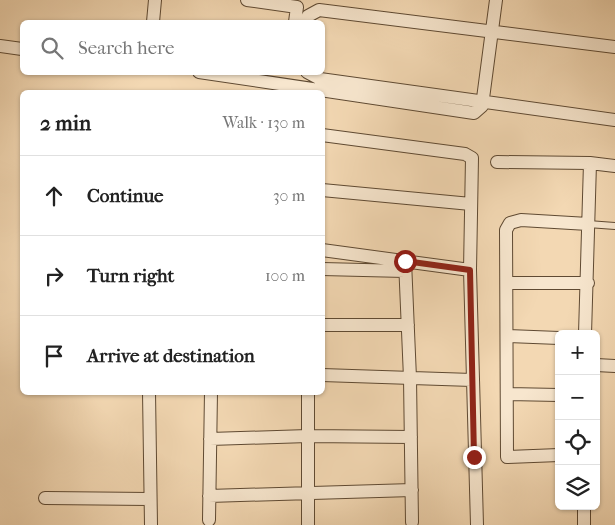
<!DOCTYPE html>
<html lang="en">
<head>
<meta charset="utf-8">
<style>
  :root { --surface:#fff; --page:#f2f2f2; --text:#222; --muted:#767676; --line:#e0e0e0 }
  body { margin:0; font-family:"IM FELL French Canon",serif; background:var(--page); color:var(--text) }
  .controls { position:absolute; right:15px; bottom:15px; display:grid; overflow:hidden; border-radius:8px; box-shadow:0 1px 4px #0004 }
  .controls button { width:45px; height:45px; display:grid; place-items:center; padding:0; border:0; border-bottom:1px solid var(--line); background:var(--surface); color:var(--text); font:25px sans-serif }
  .stop { position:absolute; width:15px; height:15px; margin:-11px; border:4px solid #8f2418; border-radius:50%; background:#fff }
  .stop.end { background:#8f2418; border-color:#fff; box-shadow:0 1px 5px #0008 }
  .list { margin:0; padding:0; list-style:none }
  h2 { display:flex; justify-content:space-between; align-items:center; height:65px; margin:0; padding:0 20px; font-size:21px }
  h2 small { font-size:16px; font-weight:400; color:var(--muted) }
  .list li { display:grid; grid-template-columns:32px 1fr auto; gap:15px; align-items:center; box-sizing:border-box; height:80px; padding:0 20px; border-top:1px solid var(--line) }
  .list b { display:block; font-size:19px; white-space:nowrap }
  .list em { font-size:16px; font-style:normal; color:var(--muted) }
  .icon { flex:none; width:28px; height:28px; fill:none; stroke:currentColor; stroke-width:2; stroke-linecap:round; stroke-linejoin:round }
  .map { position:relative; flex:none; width:615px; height:525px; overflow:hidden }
  .search { position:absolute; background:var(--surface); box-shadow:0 1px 4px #0004; left:20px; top:20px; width:305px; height:55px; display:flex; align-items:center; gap:12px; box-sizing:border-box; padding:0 18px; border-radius:8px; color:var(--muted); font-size:19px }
  .panel { position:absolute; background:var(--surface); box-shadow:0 1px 4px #0004; left:20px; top:90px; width:305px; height:305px; border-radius:8px }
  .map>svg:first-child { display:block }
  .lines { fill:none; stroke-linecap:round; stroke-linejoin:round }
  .lane-casing { stroke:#5f4a33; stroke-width:8 }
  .street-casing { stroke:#5f4a33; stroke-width:14 }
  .lane { stroke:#f7e6ce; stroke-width:6 }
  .street { stroke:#f7e6ce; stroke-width:12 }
  .route { stroke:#8f2418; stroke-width:6 }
</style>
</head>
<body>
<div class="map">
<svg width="615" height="525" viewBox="0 0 615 525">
  <rect width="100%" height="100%" fill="#f3d8b3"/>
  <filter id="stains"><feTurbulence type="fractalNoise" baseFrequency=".004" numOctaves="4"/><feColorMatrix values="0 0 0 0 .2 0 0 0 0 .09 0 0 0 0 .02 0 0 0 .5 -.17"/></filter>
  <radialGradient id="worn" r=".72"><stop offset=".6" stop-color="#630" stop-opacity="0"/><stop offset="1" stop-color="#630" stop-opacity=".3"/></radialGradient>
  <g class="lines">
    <defs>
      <path id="lane" d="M588,224L615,226"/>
      <path id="street" d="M247,0L297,7L295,22
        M153,22L155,0
        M305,22L308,16L319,10L615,47
        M0,46L22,49
        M199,72L474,113L482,106L496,0
        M307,72L320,79L615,120
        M322,135L465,154L472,158L470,270L477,525
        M497,162L590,163L615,166
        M322,190L471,204
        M322,250L470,270
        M405,261L410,378L412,522
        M322,269L405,271
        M507,283H588
        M322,325H408
        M585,334L590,163
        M507,336L559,338
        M596,365L615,366
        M322,375L472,380
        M149,392L151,525
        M508,394L559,395
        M210,439L308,436L411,437
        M559,455L507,457L506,230L510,223L521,220L588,224
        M209,496L412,490
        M45,498L150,499
        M209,520L211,392
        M308,525V392
        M584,525V506"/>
    </defs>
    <!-- lane casing -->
    <use href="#lane" class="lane-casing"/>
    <!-- street casing -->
    <use href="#street" class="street-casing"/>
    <!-- lane -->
    <use href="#lane" class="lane"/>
    <!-- street -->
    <use href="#street" class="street"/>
  </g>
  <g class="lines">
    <!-- route -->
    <path class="route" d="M405,261L470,270L474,457"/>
  </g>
  <rect width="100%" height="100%" filter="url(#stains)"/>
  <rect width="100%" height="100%" fill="url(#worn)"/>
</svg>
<div class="controls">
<button>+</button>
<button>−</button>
<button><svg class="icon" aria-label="locate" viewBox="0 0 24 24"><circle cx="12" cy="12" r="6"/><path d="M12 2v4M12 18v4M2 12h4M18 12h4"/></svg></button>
<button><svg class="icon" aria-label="layers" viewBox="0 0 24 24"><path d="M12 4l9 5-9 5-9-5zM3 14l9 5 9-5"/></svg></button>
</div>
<div class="stop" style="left:405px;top:261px"></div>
<div class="stop end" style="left:474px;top:457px"></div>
<div class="search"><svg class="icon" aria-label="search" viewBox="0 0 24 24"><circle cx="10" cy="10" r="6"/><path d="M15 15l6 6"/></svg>Search here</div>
<section class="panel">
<h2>2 min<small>Walk · 130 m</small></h2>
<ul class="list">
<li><svg class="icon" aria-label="ahead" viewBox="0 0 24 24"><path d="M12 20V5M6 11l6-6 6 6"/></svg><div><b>Continue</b></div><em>30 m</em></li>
<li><svg class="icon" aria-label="right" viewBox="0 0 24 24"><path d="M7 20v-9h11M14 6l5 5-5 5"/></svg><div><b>Turn right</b></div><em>100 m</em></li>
<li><svg class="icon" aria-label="arrive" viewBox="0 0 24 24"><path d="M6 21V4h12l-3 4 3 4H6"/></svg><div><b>Arrive at destination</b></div></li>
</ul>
</section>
</div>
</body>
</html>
